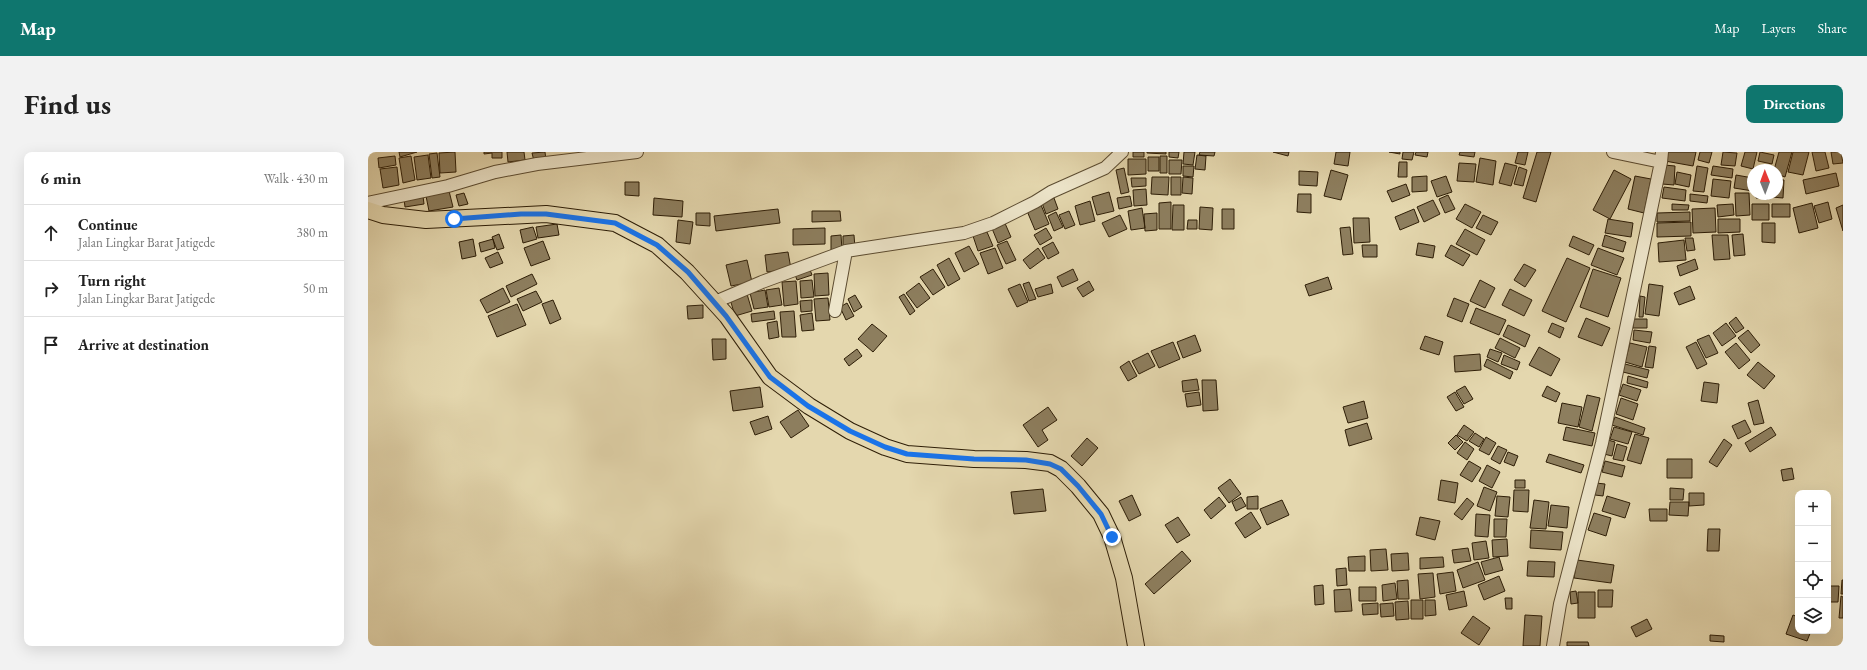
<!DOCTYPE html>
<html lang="en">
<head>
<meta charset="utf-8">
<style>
  :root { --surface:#fff; --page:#f2f2f2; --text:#222; --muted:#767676; --line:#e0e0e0; --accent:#0f766e }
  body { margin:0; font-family:"EB Garamond",serif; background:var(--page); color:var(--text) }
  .controls { position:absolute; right:12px; bottom:12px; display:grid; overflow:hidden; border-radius:8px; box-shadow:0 4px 16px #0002 }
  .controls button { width:36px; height:36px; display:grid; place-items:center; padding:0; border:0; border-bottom:1px solid var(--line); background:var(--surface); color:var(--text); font:20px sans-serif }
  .compass { position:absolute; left:1379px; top:12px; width:36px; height:36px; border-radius:50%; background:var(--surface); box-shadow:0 4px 16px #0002; rotate:359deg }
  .stop { position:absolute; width:12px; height:12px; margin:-9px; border:3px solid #1a73e8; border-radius:50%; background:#fff }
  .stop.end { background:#1a73e8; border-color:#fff; box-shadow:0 1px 4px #0008 }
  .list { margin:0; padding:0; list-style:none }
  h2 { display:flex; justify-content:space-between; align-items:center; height:52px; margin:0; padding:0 16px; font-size:17px }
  h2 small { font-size:13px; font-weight:400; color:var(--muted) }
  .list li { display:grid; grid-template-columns:26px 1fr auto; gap:12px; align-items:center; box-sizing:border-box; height:56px; padding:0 16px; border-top:1px solid var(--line) }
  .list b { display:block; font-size:15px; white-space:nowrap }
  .list p { margin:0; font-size:13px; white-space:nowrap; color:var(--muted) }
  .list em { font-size:13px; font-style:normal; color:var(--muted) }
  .icon { flex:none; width:22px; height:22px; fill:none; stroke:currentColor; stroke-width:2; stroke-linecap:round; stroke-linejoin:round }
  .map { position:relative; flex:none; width:1475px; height:494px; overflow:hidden; border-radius:8px }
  header { display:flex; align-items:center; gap:24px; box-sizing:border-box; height:56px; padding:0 20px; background:var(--accent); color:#fff }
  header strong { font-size:19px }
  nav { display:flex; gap:22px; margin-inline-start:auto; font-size:14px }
  .intro { display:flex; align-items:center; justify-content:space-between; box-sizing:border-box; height:96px; padding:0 24px }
  h1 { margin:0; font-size:28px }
  .button { padding:10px 18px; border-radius:8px; background:var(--accent); color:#fff; font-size:14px; font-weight:700 }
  main { display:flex; gap:24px; padding:0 24px }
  aside { flex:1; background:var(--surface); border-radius:8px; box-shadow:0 4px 16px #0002 }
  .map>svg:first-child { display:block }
  .building { fill:#8d7e5e; stroke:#2e1e07 }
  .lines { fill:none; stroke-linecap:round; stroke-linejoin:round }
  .minor-casing { stroke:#5c4c31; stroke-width:14 }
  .major-casing { stroke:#2e1e07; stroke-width:18 }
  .minor { stroke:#ede5ca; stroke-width:12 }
  .major { stroke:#e4d7ae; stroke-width:16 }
  .route { stroke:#1a73e8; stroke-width:5 }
</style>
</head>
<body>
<header>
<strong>Map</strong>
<nav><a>Map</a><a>Layers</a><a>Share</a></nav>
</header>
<div class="intro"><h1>Find us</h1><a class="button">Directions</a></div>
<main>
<aside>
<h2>6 min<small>Walk · 430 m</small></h2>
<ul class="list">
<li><svg class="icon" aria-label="ahead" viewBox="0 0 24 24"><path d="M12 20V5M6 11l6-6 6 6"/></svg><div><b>Continue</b><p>Jalan Lingkar Barat Jatigede</p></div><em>380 m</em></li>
<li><svg class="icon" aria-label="right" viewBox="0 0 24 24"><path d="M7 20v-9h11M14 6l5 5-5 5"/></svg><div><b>Turn right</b><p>Jalan Lingkar Barat Jatigede</p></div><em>50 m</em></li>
<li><svg class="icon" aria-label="arrive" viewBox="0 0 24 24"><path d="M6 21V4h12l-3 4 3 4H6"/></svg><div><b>Arrive at destination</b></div></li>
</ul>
</aside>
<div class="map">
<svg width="1475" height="494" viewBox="0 0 1475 494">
  <rect width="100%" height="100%" fill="#e4d7ae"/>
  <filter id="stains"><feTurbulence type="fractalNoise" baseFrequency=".005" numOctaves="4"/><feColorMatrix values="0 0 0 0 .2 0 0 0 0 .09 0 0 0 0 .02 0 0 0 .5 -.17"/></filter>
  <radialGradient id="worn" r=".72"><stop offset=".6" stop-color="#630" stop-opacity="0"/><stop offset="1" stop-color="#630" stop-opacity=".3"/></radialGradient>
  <!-- building -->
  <path class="building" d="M31,0H49L32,5Z
    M87,0L88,20L72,21L71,1Z
    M116,0H134V6H124V1L116,2Z
    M139,0H156L157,8L140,10Z
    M177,0L178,8L166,9L164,1Z
    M765,0H776V5H765Z
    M779,0H798V2L779,1Z
    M801,0H811L810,6L801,5Z
    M816,0H827L825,13L815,12Z
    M832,0H847L846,4L831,3Z
    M905,0H921L920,4Z
    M968,0H982L980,14L966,12Z
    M1021,0H1032V2Z
    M1035,0H1046L1044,8L1034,7Z
    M1048,0H1060L1059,5L1047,3Z
    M1092,0H1107L1106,5L1091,3Z
    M1150,0H1160L1157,13L1147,11Z
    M1169,0H1183L1168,50L1155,46Z
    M1299,0H1328L1325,14L1297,9Z
    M1332,0H1344L1341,11L1330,8Z
    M1355,0L1369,1L1367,14L1353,13Z
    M1377,0H1389L1385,17L1373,14Z
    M1392,0L1406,3L1404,12L1390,9Z
    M1411,0H1424L1417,25L1409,22V18H1406Z
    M1425,0H1441L1435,23L1420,20Z
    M1444,0H1457L1461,16L1448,19Z
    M1463,0H1473L1475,11L1465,12Z
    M69,1L72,25L64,26L61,2Z
    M60,3L63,26L49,28L46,5Z
    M829,3L838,4L837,18L827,17Z
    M27,4L28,13L11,16L10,6Z
    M43,4L47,28L35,31L31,6Z
    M792,4H799V21H792Z
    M780,5H791V19H780Z
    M1112,6L1128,9L1125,33L1108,30Z
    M760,7H778V22L760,23Z
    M801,8H814L813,22H801Z
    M1031,10H1039V25H1030Z
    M1091,11L1108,12L1106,30L1089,29Z
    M1137,11L1149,14L1143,34L1131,31Z
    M1296,13L1307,14L1306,33L1294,32Z
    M815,14H826L825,25L815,24Z
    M1329,14L1340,16L1336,40L1325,39Z
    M1345,14L1365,17L1364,26L1343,23Z
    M29,15L31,33L15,36L12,17Z
    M1151,15L1159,18L1155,34L1146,32Z
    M756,16L761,40L753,42L748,18Z
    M963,18L980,23L973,48L956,44Z
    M1246,18L1263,27L1242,67L1225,58Z
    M931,19L950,20L949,34L931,33Z
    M1309,20L1323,23L1321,35L1307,32Z
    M1468,21L1471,34L1438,42L1435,28Z
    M1368,23L1385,26V39L1366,36Z
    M1059,24V39L1044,40V25Z
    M1078,24L1084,40L1069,45L1063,29Z
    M1267,24L1283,27L1276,61L1260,57Z
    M784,25H801L800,43L783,42Z
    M803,25H813V43H803Z
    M815,25L825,26L824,42L814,41Z
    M763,26H778V34L764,35Z
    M1345,27L1363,29L1361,46L1343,44Z
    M1409,27L1416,28L1415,46L1404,45V42H1409Z
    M257,30H271V44L257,43Z
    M1038,32L1042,43L1024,50L1019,39Z
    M1296,35L1318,38L1317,49L1294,46Z
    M778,37L779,53L766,54L765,38Z
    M81,39L85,55L61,59L58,44Z
    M741,40L746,59L729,63L724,45Z
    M96,41L100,52L91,54L88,43Z
    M1367,41H1381L1382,63L1368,64Z
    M930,42H943V61L929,60Z
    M1322,42L1340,44L1339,51L1322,49Z
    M1389,42H1401L1400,47L1388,46Z
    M1080,43L1087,57L1077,61L1071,47Z
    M55,44L56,52L37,55L36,47Z
    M762,44L764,54L751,57L749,46Z
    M286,46L315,49L314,65L285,63Z
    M686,46L690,57L678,62L674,51Z
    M1065,48L1072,62L1056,70L1049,55Z
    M722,49L727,69L712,73L707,54Z
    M803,50V77H791V51Z
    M1460,50L1464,67L1451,71L1446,54Z
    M1444,51L1450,76L1431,81L1425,56Z
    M1097,52L1113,60L1104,76L1088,67Z
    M1304,52L1321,53L1320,58H1304Z
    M1365,52L1366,63L1350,65L1349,53Z
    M1384,52H1401V68H1384Z
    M1404,52H1422V65H1404Z
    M673,53L681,72L667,78L659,59Z
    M805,53H816V78H804Z
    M1475,53V79L1468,56Z
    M832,55L845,56L844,78L831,77Z
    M774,56L777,76L763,78L760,59Z
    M1347,56L1348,80L1325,81L1324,57Z
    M410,57L412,71L348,79L346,64Z
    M854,57H866V77H854Z
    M1046,57L1051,70L1032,78L1027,65Z
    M444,59H472L473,69L444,70Z
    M701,59L707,73L697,77L691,63Z
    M688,60L695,75L686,79L680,64Z
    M1322,60V69L1289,70V61Z
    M328,61H342V74L328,73Z
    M789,61V78L777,79L776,62Z
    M752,63L759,77L741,85L734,71Z
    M1115,63L1130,70L1123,83L1108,76Z
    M985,66H1001L1002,90L986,91Z
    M1240,67L1265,71L1263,85L1237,81Z
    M1350,67H1372V80L1350,81Z
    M310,68L325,70L322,92L308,90Z
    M820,68H829V77H819Z
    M636,69L643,85L630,91L623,74Z
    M1323,70V84L1289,85V71Z
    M1394,71H1407V91L1394,90Z
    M189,72L191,83L170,86L168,75Z
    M165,75L169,87L155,91L152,78Z
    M982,75L985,102L975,103L972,76Z
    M457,76V92L425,93V77Z
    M678,76L684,86L672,93L666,83Z
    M1097,77L1117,88L1109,103L1088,92Z
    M619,80L625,94L610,99L605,84Z
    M131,82L136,96L129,98L124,85Z
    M1375,82L1377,103L1366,104L1364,83Z
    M473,83L474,98H463V84Z
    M486,83L487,96H475V84Z
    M1237,83L1258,90L1255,100L1234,94Z
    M1344,83H1360L1362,107L1346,108Z
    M1205,84L1226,93L1221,103L1201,94Z
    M1317,86H1325L1327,98L1319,99Z
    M105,87L108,104L94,107L91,90Z
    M125,87L127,96L113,100L111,91Z
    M1316,88L1318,108L1291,110L1290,91Z
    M175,89L182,107L163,114L156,96Z
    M639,89L648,108L638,112L629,93Z
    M685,90L691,101L680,107L674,96Z
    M1050,91L1067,94L1065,106L1048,103Z
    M994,93H1009V105H995Z
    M1083,93L1102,103L1095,114L1077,104Z
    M601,94L611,112L596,120L587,101Z
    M627,96L635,116L620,122L612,101Z
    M670,96L677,106L662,117L655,108Z
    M1230,96L1256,106L1249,123L1223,113Z
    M130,100L135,111L122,116L117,106Z
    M420,100L423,117L399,120L397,103Z
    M581,106L592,127L580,134L569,113Z
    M1199,106L1222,116L1198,170L1174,159Z
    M1327,107L1330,117L1312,124L1309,114Z
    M379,108L384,130L363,134L358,113Z
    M1156,112L1168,118L1157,135L1146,128Z
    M441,115L444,123L429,128L426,120Z
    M565,117L577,135L565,143L552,125Z
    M705,117L710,128L694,135L689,125Z
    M1225,117L1253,126L1240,165L1212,155Z
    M460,121L461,143L447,144L446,122Z
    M164,122L169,132L143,145L138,134Z
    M960,125L964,137L941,144L937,133Z
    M444,128L446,145L433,146L432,129Z
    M1112,128L1127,136L1117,156L1102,149Z
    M428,129L430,152L416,154L414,130Z
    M721,129L726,138L715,145L709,136Z
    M661,130L668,147L661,149L655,132Z
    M551,131L562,146L549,156L538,141Z
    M652,132L660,150L649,155L640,137Z
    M683,132L685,141L670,145L667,137Z
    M1281,132L1295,134L1291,164L1277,162Z
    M1322,134L1327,147L1311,153L1306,141Z
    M135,136L142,150L119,161L112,148Z
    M411,136L414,153L401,155L398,138Z
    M1142,137L1164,148L1156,164L1134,153Z
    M397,138L400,155L386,157L382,141Z
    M168,139L174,150L155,159L149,147Z
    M379,142L384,159L367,164L362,147Z
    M536,142L547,159L542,163L531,145Z
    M487,143L494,155L486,160L480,147Z
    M1272,144L1277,145L1275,165H1271Z
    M460,146L462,168L448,169L446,147Z
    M1086,146L1101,152L1094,170L1079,164Z
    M185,148L193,167L182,172L174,152Z
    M444,148V159L433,160L432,149Z
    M479,151L486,164L478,168L472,155Z
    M149,152L158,173L129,185L120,164Z
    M335,153V166L320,167L319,154Z
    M1108,156L1138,168L1131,183L1102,171Z
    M406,159L407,167L384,170L383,162Z
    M426,159L428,185H414L412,160Z
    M444,161L446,178L434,179L432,163Z
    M1368,165L1376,176L1368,181L1361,171Z
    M1218,166L1242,176L1234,194L1210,185Z
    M1265,167H1279V176H1265Z
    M409,169L411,185L401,187L399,171Z
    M1184,171L1196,176L1192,186L1180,180Z
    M1358,171L1368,184L1354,194L1345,181Z
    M504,172L519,184L505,200L490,187Z
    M1140,173L1162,183L1157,195L1135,184Z
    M1266,178L1284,180L1282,191L1265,188Z
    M1380,178L1392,193L1383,201L1370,186Z
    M827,183L833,199L815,206L809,190Z
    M1341,183L1350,201L1338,206L1329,188Z
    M1057,184L1075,190L1071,203L1052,197Z
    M1132,186L1152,196L1147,206L1127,196Z
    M344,187H358V207L345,208Z
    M805,190L812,207L791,216L783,199Z
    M1328,190L1339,212L1329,217L1318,195Z
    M1262,191L1279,195L1274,215L1257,210Z
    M1368,191L1382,208L1371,217L1357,200Z
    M1281,194L1288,195L1285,216L1277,215Z
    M1171,195L1192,207L1183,224L1161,213Z
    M489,197L494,204L481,214L476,207Z
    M1122,197L1134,201L1130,210L1119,205Z
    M780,201L787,214L771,222L764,209Z
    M1112,202L1113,218L1087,220L1086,204Z
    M1136,203L1152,210L1149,218L1133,212Z
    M1119,207L1145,220L1142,227L1116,214Z
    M761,209L769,224L760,229L752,215Z
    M1390,210L1407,224L1396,237L1379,223Z
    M1257,212L1281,218L1279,226L1255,220Z
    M1260,224L1280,230L1279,236L1259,231Z
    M829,227L831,238L815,240L814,229Z
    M834,228H848L850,258L835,259Z
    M1336,230L1351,232L1349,251L1333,249Z
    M1255,232L1273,238L1269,249L1251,243Z
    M1097,234L1105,247L1096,252L1088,239Z
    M1179,234L1192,241L1188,250L1174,244Z
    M392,235L395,255L365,259L362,239Z
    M831,240L833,253L819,255L817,242Z
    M1087,240L1096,255L1088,259L1079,245Z
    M1219,243L1232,246L1224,279L1211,275Z
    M1253,246L1270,252L1265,268L1248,262Z
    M1390,248L1396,271L1386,273L1380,251Z
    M996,249L1000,266L980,271L975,255Z
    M1194,251L1214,255L1210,275L1190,271Z
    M680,255L689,268L674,278L680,288L670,295L655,273Z
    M430,258L441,274L423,286L412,270Z
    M400,264L404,277L387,283L382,270Z
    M1247,265L1277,276L1275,283L1244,273Z
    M1377,268L1383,280L1370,287L1364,274Z
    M999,271L1004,287L981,294L977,278Z
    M1096,273L1106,280L1099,289L1089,283Z
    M1198,275L1227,281L1224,294L1195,288Z
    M1246,275L1264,280L1260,292L1242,287Z
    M1403,275L1408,283L1382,300L1377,291Z
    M1107,281L1116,287L1111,295L1101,289Z
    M1267,282L1281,286L1273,312L1259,308Z
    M1088,283L1095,290L1087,298L1080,291Z
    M1118,285L1128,291L1121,303L1111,298Z
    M719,286L730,296L714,314L703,304Z
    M1356,287L1364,293L1349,315L1341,310Z
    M1240,288L1247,290L1244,304L1236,302Z
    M1097,290L1106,297L1099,308L1089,301Z
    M1249,292L1259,295L1255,309L1245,307Z
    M1130,294L1139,298L1132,312L1123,307Z
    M1140,300L1150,304L1146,314L1136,310Z
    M1181,302L1216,313L1213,321L1178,310Z
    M1299,307H1324V326H1299Z
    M1101,309L1113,316L1104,330L1092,323Z
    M1237,309L1257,314L1254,325L1234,320Z
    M1119,313L1132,320L1124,336L1111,329Z
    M1424,316L1426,327L1415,329L1413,318Z
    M862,327L873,342L861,351L850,336Z
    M1073,328L1090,331L1087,351L1070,348Z
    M1147,328H1157V336H1147Z
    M1228,331L1237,332L1235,344L1227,343Z
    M1116,335L1129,340L1122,359L1109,354Z
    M1302,336L1316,337L1315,348H1302Z
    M675,337L678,359L646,362L643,340Z
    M1146,338H1161L1160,360L1145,359Z
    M1321,341H1336V353L1321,354Z
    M764,343L773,363L761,369L751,349Z
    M890,344V357H879V345Z
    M1129,344L1142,345L1140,365L1127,364Z
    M1239,344L1262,351L1257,366L1234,359Z
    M851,345L858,354L843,367L836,358Z
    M873,345L878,354L868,359L864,350Z
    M1099,346L1106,352L1094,368L1086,362Z
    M914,348L921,363L899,373L892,357Z
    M1166,348L1181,350L1178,377L1162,376Z
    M1302,350H1321L1320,364L1301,363Z
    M1183,353L1201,355L1199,376L1180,374Z
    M1281,357H1299V369H1282Z
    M883,360L893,376L877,386L867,371Z
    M1226,361L1243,366L1238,384L1220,378Z
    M1108,362L1122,363L1120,385L1107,384Z
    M810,365L822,383L809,391L797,373Z
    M1052,365L1072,369L1067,388L1048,383Z
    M1126,367H1139L1138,385H1126Z
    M1340,377H1352L1351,399H1339Z
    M1163,378L1195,380L1193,398L1162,396Z
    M1139,387L1140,404L1125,405L1124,388Z
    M1118,389L1121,406L1106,408L1104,391Z
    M1100,396L1103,409L1086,411L1084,398Z
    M1018,397L1020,418L1003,419L1002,398Z
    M814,399L823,409L786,442L777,432Z
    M1040,401L1041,418L1024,419L1023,402Z
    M997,404V419H981L980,405Z
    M1075,405L1076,415L1052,417V406Z
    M1131,405L1135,418L1117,423L1113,410Z
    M1209,408L1246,413L1243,431L1206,426Z
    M1160,409L1187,410L1186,425L1159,424Z
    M1110,410L1117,428L1095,436L1089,418Z
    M978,416L979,433L969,434L968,417Z
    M1085,420L1088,439L1072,442L1069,422Z
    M1065,421L1067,445L1052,447L1050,422Z
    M1131,424L1137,439L1116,448L1110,433Z
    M1040,428L1041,447H1030L1029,429Z
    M1474,428H1475V442H1473Z
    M1027,431L1029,447L1015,449L1014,433Z
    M955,433L956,452L947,453L946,434Z
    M1461,434H1471L1470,450H1460Z
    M991,435H1008V449H991Z
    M982,437L984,459L967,460L966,438Z
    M1230,438H1245L1244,455H1230Z
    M1096,439L1099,454L1081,458L1078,443Z
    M1208,439L1210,451L1203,452L1202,440Z
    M1210,440H1227V466H1210Z
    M1473,444L1475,445V466H1471Z
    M1137,446H1144V457H1138Z
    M1043,448H1055V467H1043Z
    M1057,448H1067L1068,463L1057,464Z
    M1040,449L1041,467L1028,468L1027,450Z
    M1010,451V462L995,463L994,452Z
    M1025,451L1026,464L1013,465L1012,452Z
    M1157,463L1174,464L1172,494H1155Z
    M1425,463L1430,465V479H1443L1439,489L1418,482Z
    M1105,464L1122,476L1111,493L1093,481Z
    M1279,467L1284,477L1268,485L1263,475Z
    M1342,483L1356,484V490L1342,489Z
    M1199,490H1220L1221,494H1199Z"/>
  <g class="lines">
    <defs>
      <path id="minor" d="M1245,0L1293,10
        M0,51L80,34L127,20L169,12L269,0
        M347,150L394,130L478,99L596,81L625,71L667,50L683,40L737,16L754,0
        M467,159L478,99
        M1185,494L1192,452L1234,291L1293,10L1294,0"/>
      <path id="major" d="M0,58L15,63L58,68L178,62L247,71L289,93L319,120L359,164L402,225L441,254L482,279L517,295L539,302L606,307L658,308L682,311L693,317L710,334L733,362L744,385L756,426L768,494"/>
    </defs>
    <!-- minor casing -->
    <use href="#minor" class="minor-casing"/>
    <!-- major casing -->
    <use href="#major" class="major-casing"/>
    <!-- minor -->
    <use href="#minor" class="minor"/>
    <!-- major -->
    <use href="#major" class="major"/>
  </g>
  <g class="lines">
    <!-- route -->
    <path class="route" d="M86,67L153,62H178L247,71L289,93L320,120L358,164L402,225L440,254L482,279L517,295L539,302L606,307L658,308L682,312L693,317L710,334L733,362L744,385"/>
  </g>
  <rect width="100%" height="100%" filter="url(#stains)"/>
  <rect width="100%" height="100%" fill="url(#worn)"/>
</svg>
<div class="controls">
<button>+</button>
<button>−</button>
<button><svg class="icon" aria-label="locate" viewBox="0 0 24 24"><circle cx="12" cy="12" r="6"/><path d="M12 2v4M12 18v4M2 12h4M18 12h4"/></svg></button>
<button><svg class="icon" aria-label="layers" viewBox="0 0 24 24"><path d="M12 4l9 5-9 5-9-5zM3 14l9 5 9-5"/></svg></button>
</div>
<svg class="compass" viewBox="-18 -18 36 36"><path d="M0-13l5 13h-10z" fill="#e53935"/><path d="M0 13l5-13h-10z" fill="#767676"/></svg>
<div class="stop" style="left:86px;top:67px"></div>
<div class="stop end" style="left:744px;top:385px"></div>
</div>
</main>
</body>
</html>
